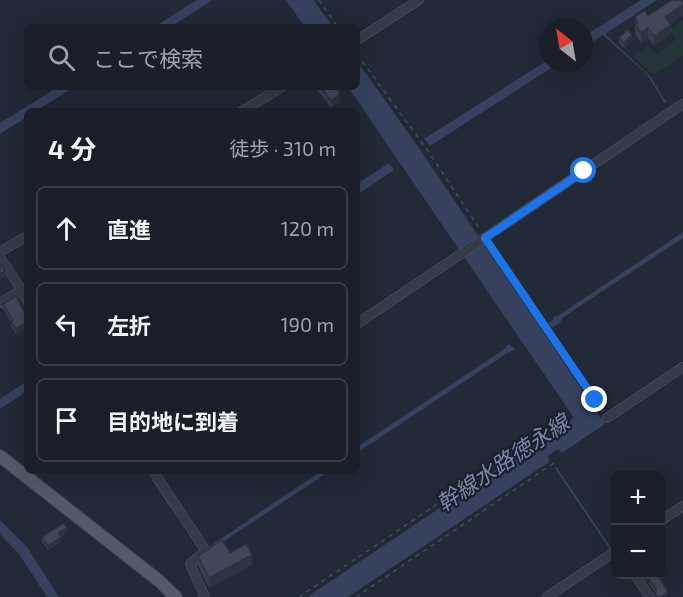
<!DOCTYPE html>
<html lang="ja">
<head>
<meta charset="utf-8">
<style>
  :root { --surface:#191e28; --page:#262b34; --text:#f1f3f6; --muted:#9fa2a8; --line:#373c45 }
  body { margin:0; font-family:"Exo 2","Noto Sans JP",sans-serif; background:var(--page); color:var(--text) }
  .controls { position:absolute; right:18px; bottom:18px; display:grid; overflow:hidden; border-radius:9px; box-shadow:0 6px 24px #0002 }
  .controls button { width:54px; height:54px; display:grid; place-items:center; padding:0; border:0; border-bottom:2px solid var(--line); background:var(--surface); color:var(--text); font:30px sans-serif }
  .compass { position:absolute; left:539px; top:18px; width:54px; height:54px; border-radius:50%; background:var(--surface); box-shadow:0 6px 24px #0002; rotate:329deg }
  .stop { position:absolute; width:18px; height:18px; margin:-14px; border:4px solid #1a73e8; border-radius:50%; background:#fff }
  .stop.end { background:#1a73e8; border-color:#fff; box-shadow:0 2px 6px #0008 }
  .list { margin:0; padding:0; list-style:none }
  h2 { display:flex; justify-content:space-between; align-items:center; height:78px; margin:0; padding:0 24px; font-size:26px }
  h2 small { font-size:20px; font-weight:400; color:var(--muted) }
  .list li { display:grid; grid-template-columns:39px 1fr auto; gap:18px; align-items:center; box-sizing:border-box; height:84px; margin:0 12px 12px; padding:0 12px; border:2px solid var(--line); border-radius:9px }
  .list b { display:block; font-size:22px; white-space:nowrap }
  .list em { font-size:20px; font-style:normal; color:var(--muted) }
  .icon { flex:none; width:33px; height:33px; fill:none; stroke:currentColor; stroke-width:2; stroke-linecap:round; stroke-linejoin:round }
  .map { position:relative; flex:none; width:683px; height:597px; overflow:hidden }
  .search { position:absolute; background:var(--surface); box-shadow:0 6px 24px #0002; left:24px; top:24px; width:336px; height:66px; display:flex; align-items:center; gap:15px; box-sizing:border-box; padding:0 21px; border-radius:9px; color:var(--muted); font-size:22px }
  .panel { position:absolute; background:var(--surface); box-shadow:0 6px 24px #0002; left:24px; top:108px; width:336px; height:366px; border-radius:9px }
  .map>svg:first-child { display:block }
  .green { fill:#243538 }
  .water { fill:#35415d }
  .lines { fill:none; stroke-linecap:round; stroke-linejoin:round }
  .stream { stroke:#35415d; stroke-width:2 }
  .minor-casing { stroke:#515765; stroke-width:10 }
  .major-casing { stroke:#3d4350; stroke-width:14 }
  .path { stroke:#405055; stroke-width:1.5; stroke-dasharray:4.5 4.5; stroke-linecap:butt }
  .minor { stroke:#343a47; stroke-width:9 }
  .major { stroke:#525967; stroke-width:12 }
  .wall { fill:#363d4d }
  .shaded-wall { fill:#2c323e }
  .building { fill:#3f4759; stroke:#2c323e; stroke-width:1.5 }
  .route { stroke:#1a73e8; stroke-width:8 }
  .labels { text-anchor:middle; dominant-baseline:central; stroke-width:4.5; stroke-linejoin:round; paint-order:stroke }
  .water-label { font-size:22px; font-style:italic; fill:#7788ab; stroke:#1a1f2b }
</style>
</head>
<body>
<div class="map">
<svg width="683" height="597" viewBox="0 0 683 597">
  <rect width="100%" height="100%" fill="#212836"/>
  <!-- green -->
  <path class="green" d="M683,20V56L653,75L633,56L648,46L658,53L675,40L669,29Z"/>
  <!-- water -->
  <path class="water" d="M197,0H213L170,27H154Z
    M286,0H313L333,27H305Z
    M641,0H657L605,34L650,76H649L603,35L584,47V36Z
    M548,60V63H559L430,146L424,139Z
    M357,61L419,148L605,424L562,453L558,449L548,456L549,462L348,597H307L538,442L541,446L552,439L550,435L574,418L348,87H357Z
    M58,87H74L36,111H27V117L0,134V123Z
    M389,163L394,170L357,195V184Z
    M683,232V238L562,318L560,323L552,328L548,323L554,319L553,317L559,315Z
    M509,344L515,349L506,354L357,453V447L503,350Z
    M27,381V391L0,409V399Z
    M321,471H330L212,549L210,546Z
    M0,520L27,547L59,597H47L19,554L0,534Z"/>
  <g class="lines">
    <!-- stream -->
    <path class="stream" d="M649,76L665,102
      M20,297L27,309
      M556,468L610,548
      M147,471L148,473
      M153,480L171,507"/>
    <defs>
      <path id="minor" d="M357,40L419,0
        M242,111L282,87
        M0,252L27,236
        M0,257L27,298
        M0,303L22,290
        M357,324L683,104
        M607,418L683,367
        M153,471L206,551L190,564L205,597
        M660,521L683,506
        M634,574L650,597
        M547,597L616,551"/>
      <path id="major" d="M0,456L158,580L176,597"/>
    </defs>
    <!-- minor casing -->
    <use href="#minor" class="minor-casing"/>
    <!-- major casing -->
    <use href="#major" class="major-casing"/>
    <!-- path -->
    <path class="path" d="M319,0L338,27
      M357,54L428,151L481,231
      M490,245L603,412
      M299,597L540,435
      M356,597L557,461"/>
    <!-- minor -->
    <use href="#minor" class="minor"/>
    <!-- major -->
    <use href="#major" class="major"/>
  </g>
  <!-- wall -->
  <path class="wall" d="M683,0V15L670,24L671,35L654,46L648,38L641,43L635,34V17L648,16Z
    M619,38L632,40L624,48L619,43Z
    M315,87H335L340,101L331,108Z
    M3,304L27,317V327L16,334L11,326V322L3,309Z
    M67,533L60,537L61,542L48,550L42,542V537Z
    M230,553L252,565L209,588L198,566V556Z
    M649,579L668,597H656V594L649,584Z"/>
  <!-- shaded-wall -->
  <path class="shaded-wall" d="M683,5V15L665,27V17Z
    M671,25V35L654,46V36Z
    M648,28V38L641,43V33Z
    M632,35V40L624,48V43Z
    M340,94V101L331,108V101Z
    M5,271V277L0,280V274Z
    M27,322V327L16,334V329Z
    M67,528V533L58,538V533Z
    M61,537V542L48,550V546Z
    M252,555V565L209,588V578Z
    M668,592V597H661Z"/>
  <!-- building -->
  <path class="building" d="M672,0H683V5L665,17L671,25L654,36L648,28L641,33L635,24L638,22L635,17L645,10L648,16Z
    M627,30L632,35L624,43L619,38Z
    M321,87H335L340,94L331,101Z
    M0,264L5,271L0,274Z
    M16,296L27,317V322L16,329L11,321L13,320L3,304Z
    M64,523L67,528L58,533L61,537L48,546L42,537Z
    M222,540L230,553L246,544L252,555L209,578L198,556Z
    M655,574H657L668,592L661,597H658L656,595V588L649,579Z"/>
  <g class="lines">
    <!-- route -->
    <path class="route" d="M584,171L485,238L595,400"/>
  </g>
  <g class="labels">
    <!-- water labels -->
    <g class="water-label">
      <text transform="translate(502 462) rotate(-34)">幹線水路徳永線</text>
    </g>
  </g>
</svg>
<div class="controls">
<button>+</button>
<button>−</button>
</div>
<svg class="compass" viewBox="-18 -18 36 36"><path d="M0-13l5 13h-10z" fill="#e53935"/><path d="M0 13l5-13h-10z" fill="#9fa2a8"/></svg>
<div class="stop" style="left:584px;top:171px"></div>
<div class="stop end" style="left:595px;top:400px"></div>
<div class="search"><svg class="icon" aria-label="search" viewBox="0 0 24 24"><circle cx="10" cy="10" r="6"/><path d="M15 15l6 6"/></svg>ここで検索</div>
<section class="panel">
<h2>4 分<small>徒歩 · 310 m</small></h2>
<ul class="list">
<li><svg class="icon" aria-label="ahead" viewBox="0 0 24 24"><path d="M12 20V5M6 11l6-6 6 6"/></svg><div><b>直進</b></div><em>120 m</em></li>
<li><svg class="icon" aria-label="left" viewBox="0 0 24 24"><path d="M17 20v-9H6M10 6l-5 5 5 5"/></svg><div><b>左折</b></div><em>190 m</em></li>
<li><svg class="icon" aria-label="arrive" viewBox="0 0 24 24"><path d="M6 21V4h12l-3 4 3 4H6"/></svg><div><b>目的地に到着</b></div></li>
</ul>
</section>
</div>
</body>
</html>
